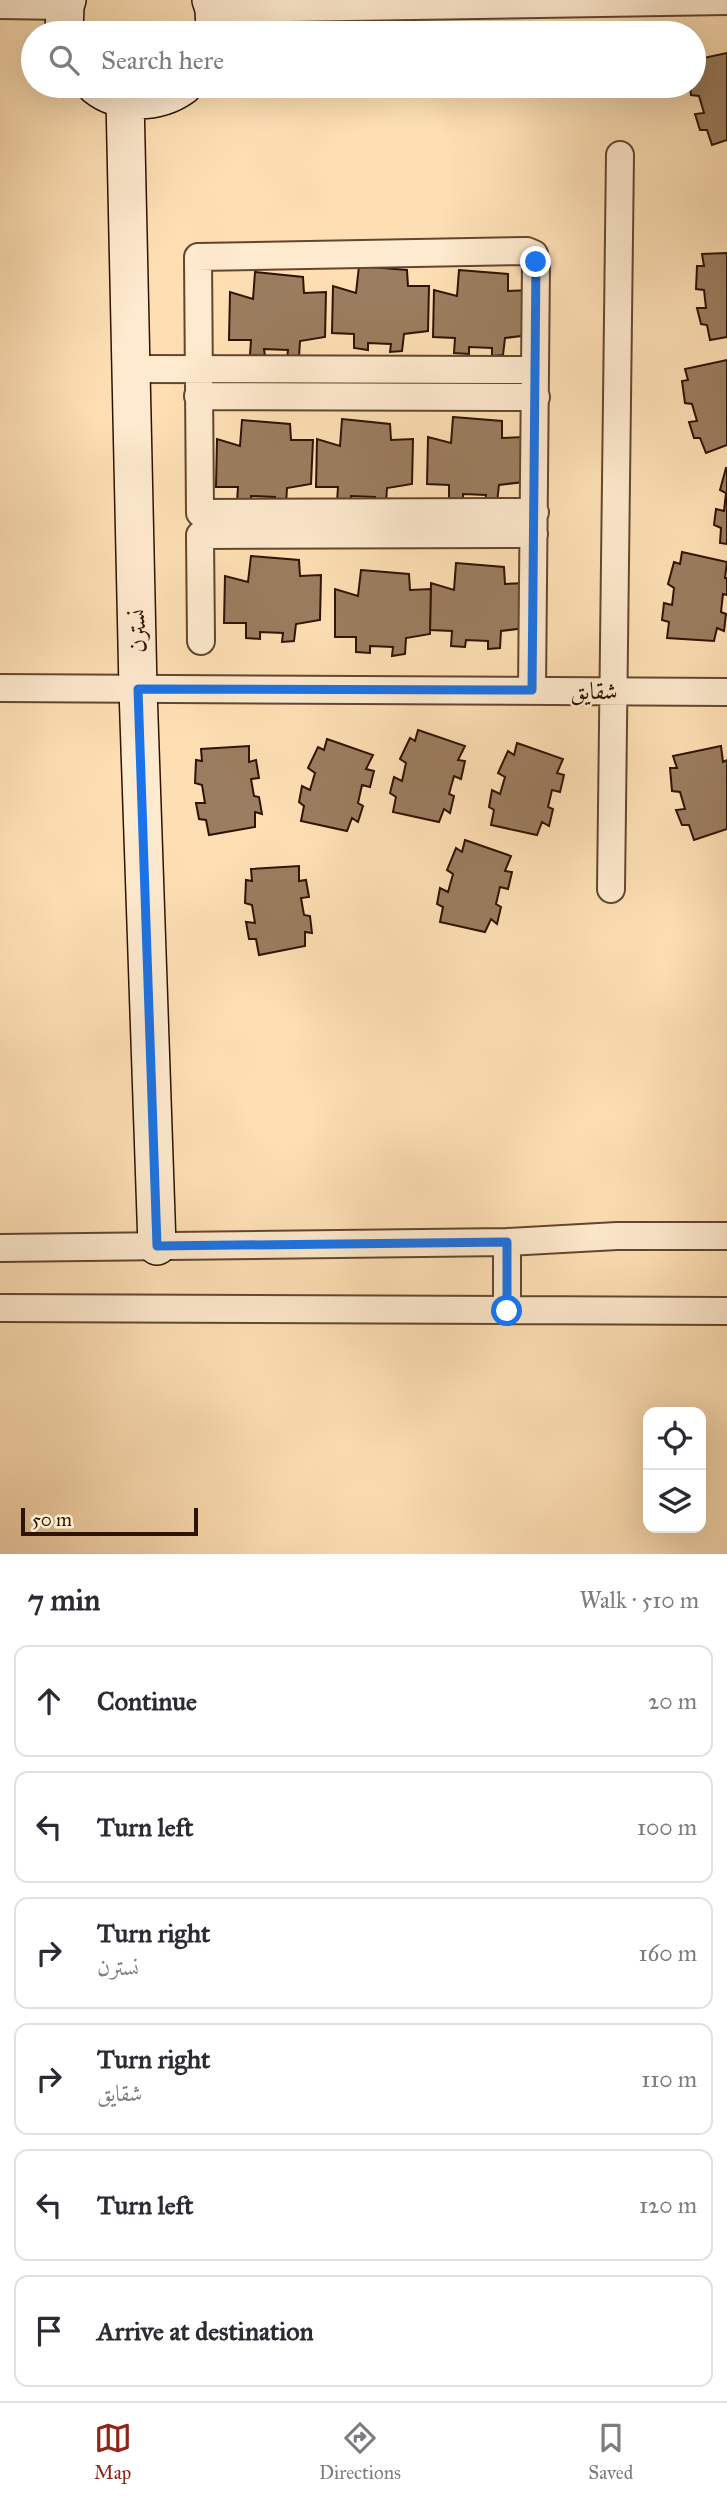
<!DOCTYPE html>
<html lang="en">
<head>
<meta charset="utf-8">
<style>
  :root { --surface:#fff; --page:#f7f7f7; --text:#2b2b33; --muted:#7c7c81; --line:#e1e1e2; --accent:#8f2418 }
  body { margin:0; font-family:"IM FELL Great Primer",Amiri,serif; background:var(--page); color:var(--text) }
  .controls { position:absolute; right:21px; bottom:21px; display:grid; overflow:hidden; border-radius:14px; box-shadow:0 7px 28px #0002 }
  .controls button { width:63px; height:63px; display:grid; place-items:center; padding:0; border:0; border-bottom:2px solid var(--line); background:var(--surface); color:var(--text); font:35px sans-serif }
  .scale { position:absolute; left:21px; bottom:18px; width:177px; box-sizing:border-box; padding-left:7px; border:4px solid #2f1302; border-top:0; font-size:19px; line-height:24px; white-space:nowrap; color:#2f1302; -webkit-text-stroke:5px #feeace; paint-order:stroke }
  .stop { position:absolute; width:21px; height:21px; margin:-16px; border:5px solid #1a73e8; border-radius:50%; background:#fff }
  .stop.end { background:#1a73e8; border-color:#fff; box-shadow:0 2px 7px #0008 }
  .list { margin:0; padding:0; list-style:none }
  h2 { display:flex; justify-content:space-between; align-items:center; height:91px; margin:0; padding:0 28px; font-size:30px }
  h2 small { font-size:23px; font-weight:400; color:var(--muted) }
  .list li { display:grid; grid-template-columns:46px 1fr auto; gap:21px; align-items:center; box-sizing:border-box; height:112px; margin:0 14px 14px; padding:0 14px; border:2px solid var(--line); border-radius:14px }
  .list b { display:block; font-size:26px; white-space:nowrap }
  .list p { margin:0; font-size:23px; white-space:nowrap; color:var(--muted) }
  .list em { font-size:23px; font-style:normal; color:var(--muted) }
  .icon { flex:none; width:38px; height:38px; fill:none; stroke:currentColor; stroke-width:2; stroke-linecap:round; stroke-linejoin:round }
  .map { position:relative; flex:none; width:727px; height:1554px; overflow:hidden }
  .search { position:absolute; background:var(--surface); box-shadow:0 7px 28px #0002; left:21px; right:21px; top:21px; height:77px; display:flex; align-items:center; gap:18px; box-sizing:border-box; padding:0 24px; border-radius:38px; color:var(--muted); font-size:26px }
  .sheet { height:847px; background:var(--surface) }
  nav { display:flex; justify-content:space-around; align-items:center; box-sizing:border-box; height:98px; border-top:2px solid var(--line); background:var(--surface); font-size:19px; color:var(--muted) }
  nav a { display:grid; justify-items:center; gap:4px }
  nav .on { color:var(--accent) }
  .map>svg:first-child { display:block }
  .building { fill:#9b7d5f; stroke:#2f1302; stroke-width:2 }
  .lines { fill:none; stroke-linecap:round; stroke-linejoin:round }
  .street-casing { stroke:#63462e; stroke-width:30 }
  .secondary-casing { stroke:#2f1302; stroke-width:40 }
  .street { stroke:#feeace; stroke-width:26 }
  .secondary { stroke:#feeace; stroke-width:37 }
  .route { stroke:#1a73e8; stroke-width:9 }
  .labels { text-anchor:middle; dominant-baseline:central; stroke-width:5; stroke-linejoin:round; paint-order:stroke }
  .street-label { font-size:24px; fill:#2f1302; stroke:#feeace }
</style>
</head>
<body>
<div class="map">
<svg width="727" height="1554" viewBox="0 0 727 1554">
  <rect width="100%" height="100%" fill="#fedfb4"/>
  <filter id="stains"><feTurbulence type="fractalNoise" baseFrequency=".00286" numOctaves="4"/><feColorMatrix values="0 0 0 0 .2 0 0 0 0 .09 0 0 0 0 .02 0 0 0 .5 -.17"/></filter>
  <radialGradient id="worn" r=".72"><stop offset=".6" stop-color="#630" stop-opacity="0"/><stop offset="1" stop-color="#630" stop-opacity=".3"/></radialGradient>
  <!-- building -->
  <path class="building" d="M727,53V140L712,145L707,130H700L695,114L704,113L699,96L691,95L690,86H694L695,72L694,60Z
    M727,253V337L710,340L707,325L701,324L697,308H706L704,290L696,289L697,266H704L702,254Z
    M359,266L407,270L408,286H429L428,331L404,334L402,351L390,352L391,344L368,343V350L354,348V334L332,333L333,286L356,293Z
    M459,270L508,274V291L530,290L529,335L505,338L503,355L492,356V348L469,347V354L454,353L455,338L433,337L434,290L457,296Z
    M255,272L303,277L304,293L326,292L325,337L300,341L299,357L287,359L288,350L264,349L265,356L250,355L251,340H229L230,292L253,299Z
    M727,360V445L706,453L700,438H694L689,422L697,421L692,404L685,403L682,381L688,380L685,369Z
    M453,417L502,421V438L524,437L523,482L499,485L497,502L485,503L486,495L463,494V501L449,500V485L427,484L428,437L451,443Z
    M342,419L390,424L391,440L413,439L412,484L387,488L386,504L374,506L375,497L351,496V503L337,502L338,487H316L317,439L340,446Z
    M242,420L290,424L291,440H313L311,484L287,488L286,505L274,506L275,497L251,496V503L237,502L238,487H216L217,439L240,446Z
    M726,468H727V544L720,543L721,528L714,525L716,509L724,511L726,493L720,490Z
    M682,552L727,562L725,578H727V595L723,594L721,612L726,614L724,631L717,628L714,641L667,638L669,622L662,620L664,603L672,605L674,588L668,584L674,562L680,564Z
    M251,556L299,560L300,576L321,575L320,620L296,624L294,641L282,642L283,633L260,632V639L246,638V623H224L225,576L248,582Z
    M456,563L504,567L505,584L527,583L525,628L501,631L500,648L488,649V641L466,640L465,647L451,646L452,631L430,630L431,583L454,590Z
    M361,570L409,574L410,590L431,589L430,634L406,638L405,654L392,656L393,647L370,646V653L356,652V637H335V589L358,596Z
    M418,730L465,746L458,760L465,761L461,779L454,776L449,794L454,796L450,813L444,809L439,822L393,812L396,797L390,793L394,777L402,781L406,763L400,759L410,738L415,741Z
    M327,739L373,755L366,769L374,771L370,787L362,785L358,803L363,806L358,822L352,818L347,831L301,821L304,806L299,802L302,786L310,790L315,773L308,768L318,747L324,750Z
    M517,743L563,759L557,773L564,775L560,792L552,790L548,807L553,809L549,826L542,822L537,835L491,825L494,810L489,807L492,790L500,794L505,777L498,773L508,751L514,755Z
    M249,746V762L256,760L259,778L251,779L254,796L259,797L262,814L255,812V827L209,835L206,820L199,819L196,803H205L202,785L195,783L196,760L202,761L201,749Z
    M721,746L723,762L727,760V829L694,840L689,825H682L676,810L685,809L680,792L672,791L670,768H677L673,756Z
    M465,840L511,856L505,871L512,872L508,889L500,887L496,904L501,907L497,924L491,919L485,932L440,922L443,907L437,904L440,888L448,892L453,874L447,870L456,848L462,852Z
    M299,866V881L306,880L309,897L301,898L304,915L310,916L312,933L305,932V946L259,955L256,939H249L246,922L255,923L252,905L245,903L246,880L252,881L251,869Z"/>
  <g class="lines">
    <defs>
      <path id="street" d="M0,5L65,6
        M214,9L727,1
        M131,369L535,370L532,690
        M198,396L536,397
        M535,512L200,513L198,257L527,251L534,254L536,262L535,370
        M201,641L200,535L534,534
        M0,688L727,692
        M611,889L620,155
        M0,1248L507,1242L617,1236H727
        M0,1308L727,1311
        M507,1311V1242"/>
      <path id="secondary" d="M211,0L214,9L215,33
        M64,33L65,6L67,0
        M96,86C120,105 158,104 183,86
        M125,99L138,689L157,1246"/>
    </defs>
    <!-- street casing -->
    <use href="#street" class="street-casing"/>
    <!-- secondary casing -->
    <use href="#secondary" class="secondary-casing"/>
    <!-- street -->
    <use href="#street" class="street"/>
    <!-- secondary -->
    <use href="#secondary" class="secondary"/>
  </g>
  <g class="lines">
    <!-- route -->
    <path class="route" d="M507,1311V1242L157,1246L138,689L532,690L536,262"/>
  </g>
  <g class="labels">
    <!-- street labels -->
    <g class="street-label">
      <text transform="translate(137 631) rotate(-91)">نسترن</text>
      <text x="594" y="691">شقایق</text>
    </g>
  </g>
  <rect width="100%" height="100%" filter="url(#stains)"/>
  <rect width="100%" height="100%" fill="url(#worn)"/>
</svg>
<div class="controls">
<button><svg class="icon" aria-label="locate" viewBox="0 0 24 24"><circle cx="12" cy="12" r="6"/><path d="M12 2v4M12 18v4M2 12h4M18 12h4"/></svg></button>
<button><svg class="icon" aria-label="layers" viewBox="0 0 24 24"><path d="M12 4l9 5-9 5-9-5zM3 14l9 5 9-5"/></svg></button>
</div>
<div class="scale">50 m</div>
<div class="stop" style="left:507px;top:1311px"></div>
<div class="stop end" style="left:536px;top:262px"></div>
<div class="search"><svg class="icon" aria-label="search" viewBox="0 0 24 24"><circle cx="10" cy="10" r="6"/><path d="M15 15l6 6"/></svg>Search here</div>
</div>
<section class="sheet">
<h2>7 min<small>Walk · 510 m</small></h2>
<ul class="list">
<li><svg class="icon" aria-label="ahead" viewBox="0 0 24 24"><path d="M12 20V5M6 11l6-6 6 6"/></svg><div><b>Continue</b></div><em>20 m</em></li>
<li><svg class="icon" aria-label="left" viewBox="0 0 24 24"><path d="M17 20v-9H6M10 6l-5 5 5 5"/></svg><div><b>Turn left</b></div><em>100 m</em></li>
<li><svg class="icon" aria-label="right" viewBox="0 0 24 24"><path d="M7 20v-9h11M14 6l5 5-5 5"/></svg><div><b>Turn right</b><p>نسترن</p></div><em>160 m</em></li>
<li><svg class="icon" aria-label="right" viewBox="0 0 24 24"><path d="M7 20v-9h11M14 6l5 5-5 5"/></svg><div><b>Turn right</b><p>شقایق</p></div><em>110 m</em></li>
<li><svg class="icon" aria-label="left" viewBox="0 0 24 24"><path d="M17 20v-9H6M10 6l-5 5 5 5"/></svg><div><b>Turn left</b></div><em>120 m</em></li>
<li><svg class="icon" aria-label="arrive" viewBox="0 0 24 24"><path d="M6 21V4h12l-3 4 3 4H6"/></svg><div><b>Arrive at destination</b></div></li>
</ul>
</section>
<nav>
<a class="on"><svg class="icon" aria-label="map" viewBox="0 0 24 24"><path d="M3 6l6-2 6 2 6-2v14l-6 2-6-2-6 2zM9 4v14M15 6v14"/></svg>Map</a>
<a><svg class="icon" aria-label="directions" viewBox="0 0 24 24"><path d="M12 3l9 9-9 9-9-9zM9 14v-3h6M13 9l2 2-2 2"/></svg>Directions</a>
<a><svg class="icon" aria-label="saved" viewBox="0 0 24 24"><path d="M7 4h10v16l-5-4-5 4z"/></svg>Saved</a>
</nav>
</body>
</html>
